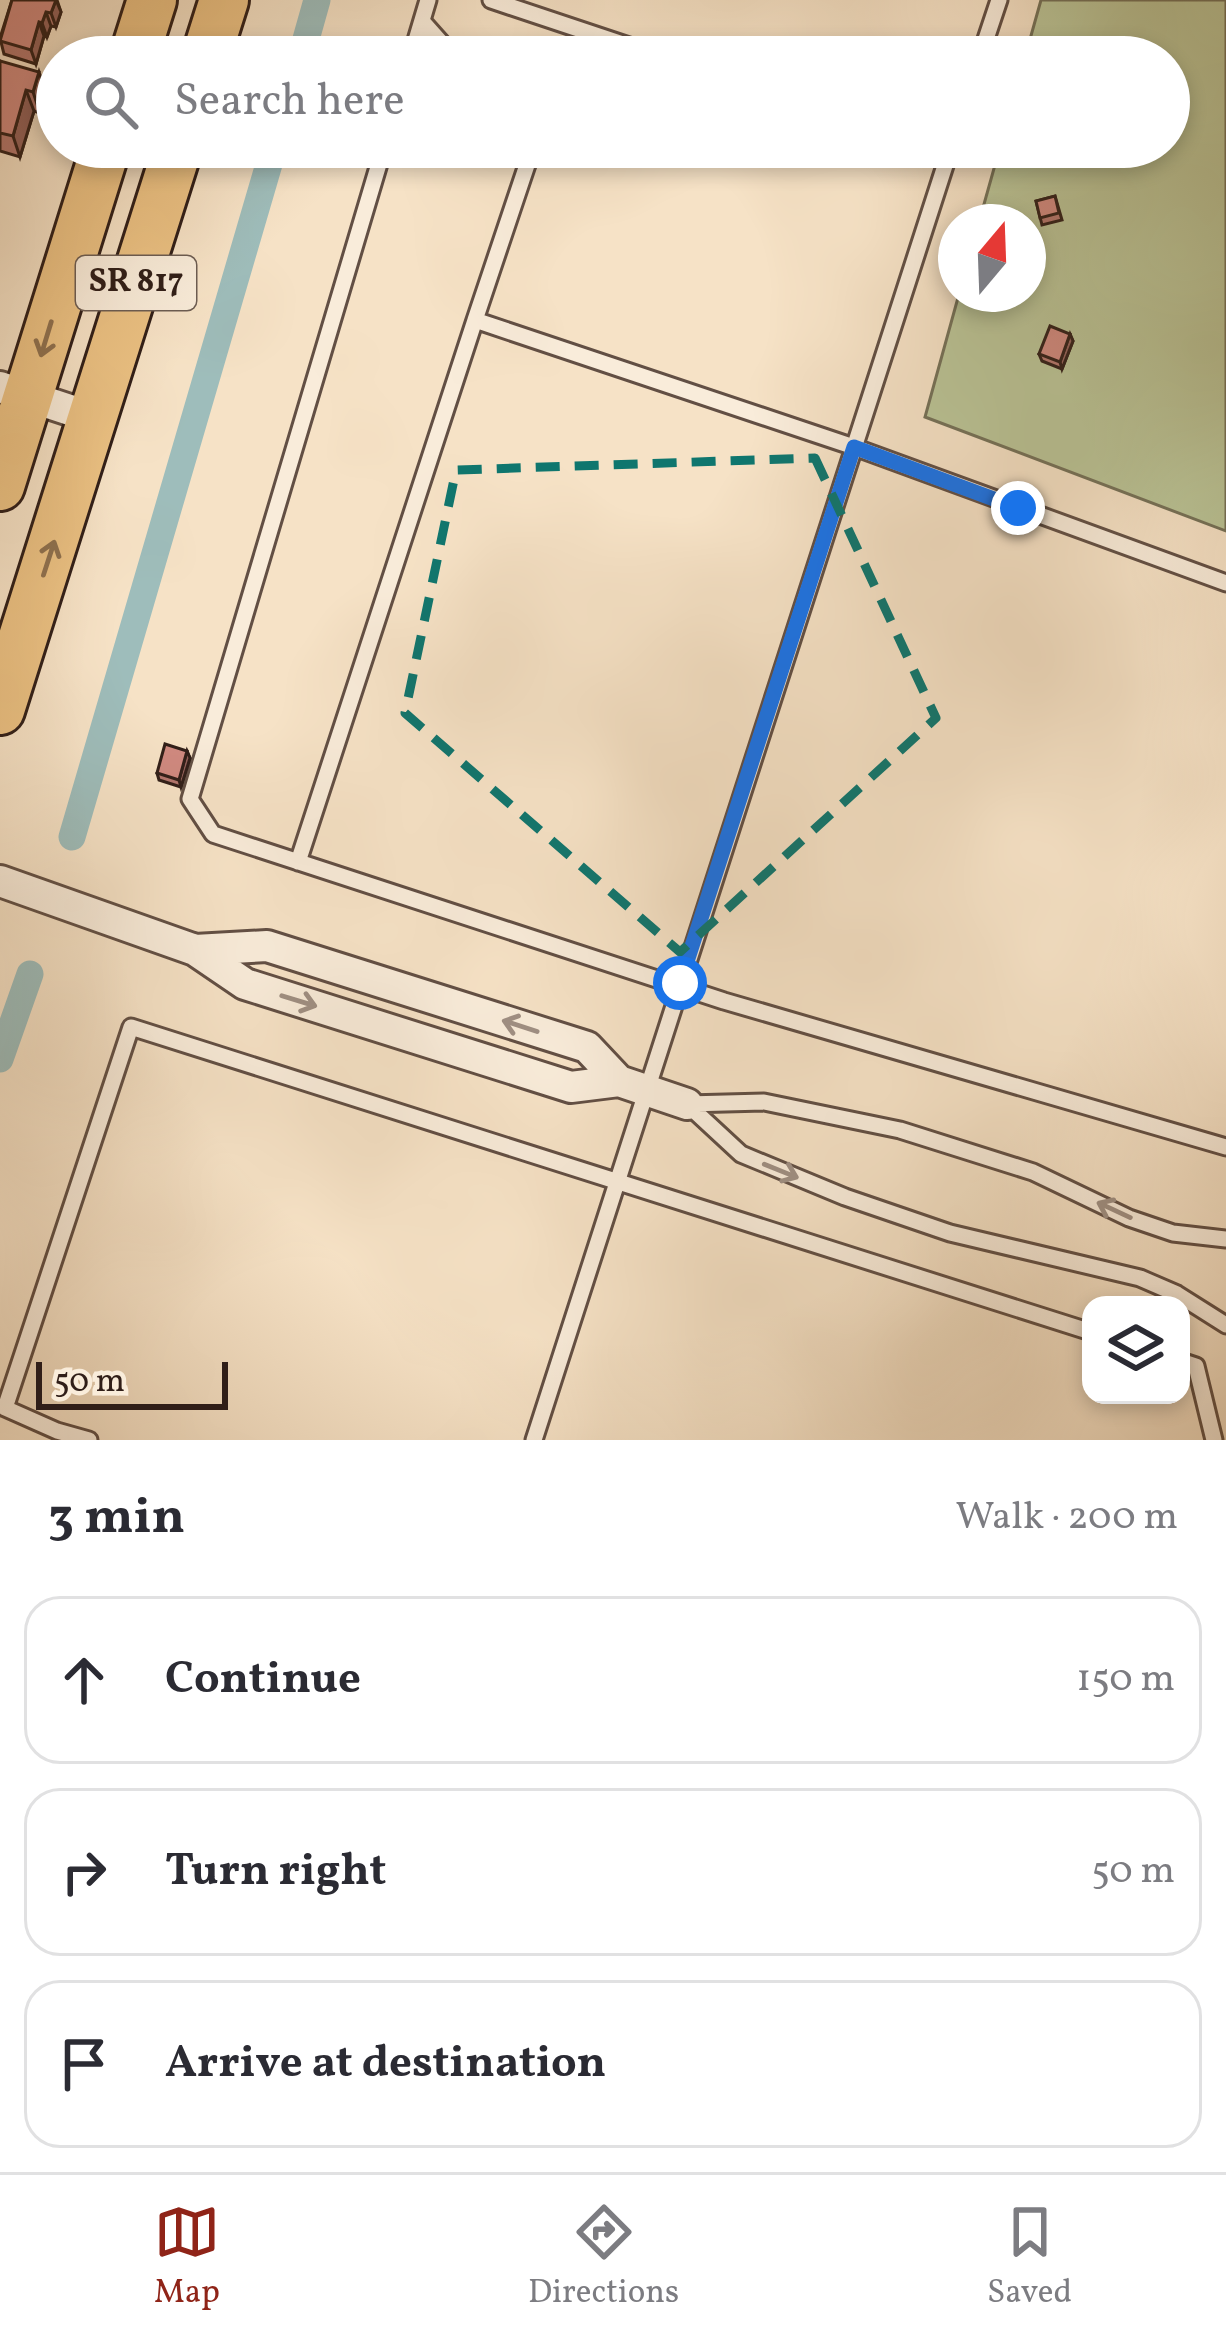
<!DOCTYPE html>
<html lang="en">
<head>
<meta charset="utf-8">
<style>
  :root { --surface:#fff; --page:#f2f2f3; --text:#2b2b33; --muted:#7c7c81; --line:#e1e1e2; --accent:#8f2418 }
  body { margin:0; font-family:Vollkorn,serif; background:var(--page); color:var(--text) }
  .controls { position:absolute; right:36px; bottom:36px; display:grid; overflow:hidden; border-radius:24px; box-shadow:0 6px 18px #0003 }
  .controls button { width:108px; height:108px; display:grid; place-items:center; padding:0; border:0; border-bottom:3px solid var(--line); background:var(--surface); color:var(--text); font:60px sans-serif }
  .compass { position:absolute; left:938px; top:204px; width:108px; height:108px; border-radius:50%; background:var(--surface); box-shadow:0 6px 18px #0003; rotate:19deg }
  .scale { position:absolute; left:36px; bottom:30px; width:192px; box-sizing:border-box; padding-left:12px; border:6px solid #301e18; border-top:0; font-size:33px; line-height:42px; white-space:nowrap; color:#301e18; -webkit-text-stroke:9px #f9ecda; paint-order:stroke }
  .stop { position:absolute; width:36px; height:36px; margin:-27px; border:9px solid #1a73e8; border-radius:50%; background:#fff }
  .stop.end { background:#1a73e8; border-color:#fff; box-shadow:0 3px 12px #0008 }
  .list { margin:0; padding:0; list-style:none }
  h2 { display:flex; justify-content:space-between; align-items:center; height:156px; margin:0; padding:0 48px; font-size:51px }
  h2 small { font-size:39px; font-weight:400; color:var(--muted) }
  .list li { display:grid; grid-template-columns:78px 1fr auto; gap:36px; align-items:center; box-sizing:border-box; height:168px; margin:0 24px 24px; padding:0 24px; border:3px solid var(--line); border-radius:36px }
  .list b { display:block; font-size:45px; white-space:nowrap }
  .list em { font-size:39px; font-style:normal; color:var(--muted) }
  .icon { flex:none; width:66px; height:66px; fill:none; stroke:currentColor; stroke-width:2; stroke-linecap:round; stroke-linejoin:round }
  .map { position:relative; flex:none; width:1226px; height:1440px; overflow:hidden }
  .search { position:absolute; background:var(--surface); box-shadow:0 6px 18px #0003; left:36px; right:36px; top:36px; height:132px; display:flex; align-items:center; gap:30px; box-sizing:border-box; padding:0 42px; border-radius:66px; color:var(--muted); font-size:45px }
  .sheet { height:732px; background:var(--surface) }
  nav { display:flex; justify-content:space-around; align-items:center; box-sizing:border-box; height:168px; border-top:3px solid var(--line); background:var(--surface); font-size:33px; color:var(--muted) }
  nav a { display:grid; justify-items:center; gap:6px }
  nav .on { color:var(--accent) }
  .map>svg:first-child { display:block }
  .green { fill:#bac497; stroke:#757158; stroke-width:3 }
  .lines { fill:none; stroke-linecap:round; stroke-linejoin:round }
  .canal { stroke:#9ebdbb; stroke-width:27 }
  .lane-casing { stroke:#624f44; stroke-width:21 }
  .street-casing { stroke:#624f44; stroke-width:36 }
  .primary-casing { stroke:#301e18; stroke-width:54 }
  .lane { stroke:#f9ecda; stroke-width:15 }
  .street { stroke:#f9ecda; stroke-width:30 }
  .primary { stroke:#ebc183; stroke-width:48 }
  .wall { fill:#b3766e; stroke:#301e18; stroke-width:3 }
  .shaded-wall { fill:#92605a; stroke:#301e18; stroke-width:3 }
  .building { fill:#d08980; stroke:#301e18; stroke-width:3 }
  .oneway { stroke:#8e704e }
  .oneway2 { stroke:#9f8f83 }
  .route { stroke:#1a73e8; stroke-width:15 }
  .marked { fill:none; stroke:#0f766e; stroke-width:9; stroke-dasharray:24 15; stroke-linejoin:round }
  .labels { text-anchor:middle; dominant-baseline:central; stroke-width:10; stroke-linejoin:round; paint-order:stroke }
  .shield { fill:#f9ecda; stroke:#6c5c52; stroke-width:3 }
  .shield-label { font-size:33px; font-weight:bold; fill:#301e18 }
</style>
</head>
<body>
<div class="map">
<svg width="1226" height="1440" viewBox="0 0 1226 1440">
  <rect width="100%" height="100%" fill="#f6e2c6"/>
  <filter id="stains"><feTurbulence type="fractalNoise" baseFrequency=".00167" numOctaves="4"/><feColorMatrix values="0 0 0 0 .2 0 0 0 0 .09 0 0 0 0 .02 0 0 0 .5 -.17"/></filter>
  <radialGradient id="worn" r=".72"><stop offset=".6" stop-color="#630" stop-opacity="0"/><stop offset="1" stop-color="#630" stop-opacity=".3"/></radialGradient>
  <!-- green -->
  <path class="green" d="M1041,0H1226V531L925,417L959,294H1028V222H979L1000,147H1169V57H1025Z"/>
  <g class="lines">
    <!-- canal -->
    <path class="canal" d="M301,57L317,0
      M72,837L274,147
      M0,1059L30,974"/>
    <defs>
      <path id="lane" d="M491,0L662,57
        M422,21L454,57
        M411,57L428,0
        M980,57L999,0
        M384,147L190,799L213,834L724,1001L1226,1147
        M475,320L533,147
        M298,862L475,320L854,447L1226,583
        M687,1104L741,1154L845,1197L950,1233L1140,1278L1177,1294L1226,1325
        M687,1104L764,1102L900,1130L1033,1172L1129,1218L1173,1233L1226,1239
        M1181,1361L1196,1366L1214,1440
        M89,1440L57,1431L5,1408L131,1027L1091,1332
        M534,1440L951,147"/>
      <path id="street" d="M0,387L94,418
        M0,881L195,950L245,984L571,1087L619,1081L687,1104
        M195,950L267,946L587,1047L619,1081"/>
      <path id="primary" d="M134,57L152,0
        M206,57L224,0
        M0,486L106,147
        M0,710L178,147"/>
    </defs>
    <!-- lane casing -->
    <use href="#lane" class="lane-casing"/>
    <!-- street casing -->
    <use href="#street" class="street-casing"/>
    <!-- primary casing -->
    <use href="#primary" class="primary-casing"/>
    <!-- lane -->
    <use href="#lane" class="lane"/>
    <!-- street -->
    <use href="#street" class="street"/>
    <!-- primary -->
    <use href="#primary" class="primary"/>
  </g>
  <!-- wall -->
  <path class="wall" d="M12,0H57L61,12L56,27L51,26L47,37L44,36L36,64L4,54L0,38Z
    M0,61L46,93L40,113L34,111L20,157L0,151Z
    M1055,196L1062,220L1042,225L1036,201Z
    M1070,334L1073,341L1062,369L1042,361L1039,354Z
    M187,751L190,758L181,787L159,780L157,773Z"/>
  <!-- shaded-wall -->
  <path class="shaded-wall" d="M56,0L61,12L56,27L51,13Z
    M46,12L51,26L47,37L42,23Z
    M39,22L44,36L36,64L31,50Z
    M39,72L46,93L40,113L33,92Z
    M26,90L34,111L20,157L13,136Z
    M1070,334L1073,341L1062,369L1060,362Z
    M187,751L190,758L181,787L179,780Z"/>
  <!-- building -->
  <path class="building" d="M12,0H56L51,13L46,12L42,23L39,22L31,50L0,41Z
    M0,61L39,72L33,92L26,90L13,136L0,133Z
    M1055,196L1059,213L1040,218L1036,201Z
    M1050,326L1070,334L1060,362L1039,354Z
    M165,744L187,751L179,780L157,773Z"/>
  <!-- one-way arrows -->
  <defs><path id="oneway-shaft" d="M-6 0H5M1.5-3L5.5 0L1.5 3" fill="none" stroke-width="1.6" stroke-linecap="round" stroke-linejoin="round" transform="scale(3)"/></defs>
  <g class="oneway">
    <use href="#oneway-shaft" transform="translate(46 339) rotate(107)"/>
    <use href="#oneway-shaft" transform="translate(49 558) rotate(-72)"/>
  </g>
  <g class="oneway2">
    <use href="#oneway-shaft" transform="translate(299 1001) rotate(17)"/>
    <use href="#oneway-shaft" transform="translate(520 1026) rotate(-162)"/>
    <use href="#oneway-shaft" transform="translate(781 1171) rotate(22)"/>
    <use href="#oneway-shaft" transform="translate(1114 1210) rotate(-155)"/>
  </g>
  <g class="lines">
    <!-- route -->
    <path class="route" d="M680,983L854,447L1018,508"/>
  </g>
  <!-- marked area -->
  <path class="marked" d="M815,458L936,718L680,952L405,713L456,470Z"/>
  <g class="labels">
    <!-- shield labels -->
    <rect class="shield" x="76" y="256" width="120" height="54" rx="9"/>
    <g class="shield-label">
      <text x="136" y="283">SR 817</text>
    </g>
  </g>
  <rect width="100%" height="100%" filter="url(#stains)"/>
  <rect width="100%" height="100%" fill="url(#worn)"/>
</svg>
<div class="controls">
<button><svg class="icon" aria-label="layers" viewBox="0 0 24 24"><path d="M12 4l9 5-9 5-9-5zM3 14l9 5 9-5"/></svg></button>
</div>
<svg class="compass" viewBox="-18 -18 36 36"><path d="M0-13l5 13h-10z" fill="#e53935"/><path d="M0 13l5-13h-10z" fill="#7c7c81"/></svg>
<div class="scale">50 m</div>
<div class="stop" style="left:680px;top:983px"></div>
<div class="stop end" style="left:1018px;top:508px"></div>
<div class="search"><svg class="icon" aria-label="search" viewBox="0 0 24 24"><circle cx="10" cy="10" r="6"/><path d="M15 15l6 6"/></svg>Search here</div>
</div>
<section class="sheet">
<h2>3 min<small>Walk · 200 m</small></h2>
<ul class="list">
<li><svg class="icon" aria-label="ahead" viewBox="0 0 24 24"><path d="M12 20V5M6 11l6-6 6 6"/></svg><div><b>Continue</b></div><em>150 m</em></li>
<li><svg class="icon" aria-label="right" viewBox="0 0 24 24"><path d="M7 20v-9h11M14 6l5 5-5 5"/></svg><div><b>Turn right</b></div><em>50 m</em></li>
<li><svg class="icon" aria-label="arrive" viewBox="0 0 24 24"><path d="M6 21V4h12l-3 4 3 4H6"/></svg><div><b>Arrive at destination</b></div></li>
</ul>
</section>
<nav>
<a class="on"><svg class="icon" aria-label="map" viewBox="0 0 24 24"><path d="M3 6l6-2 6 2 6-2v14l-6 2-6-2-6 2zM9 4v14M15 6v14"/></svg>Map</a>
<a><svg class="icon" aria-label="directions" viewBox="0 0 24 24"><path d="M12 3l9 9-9 9-9-9zM9 14v-3h6M13 9l2 2-2 2"/></svg>Directions</a>
<a><svg class="icon" aria-label="saved" viewBox="0 0 24 24"><path d="M7 4h10v16l-5-4-5 4z"/></svg>Saved</a>
</nav>
</body>
</html>
